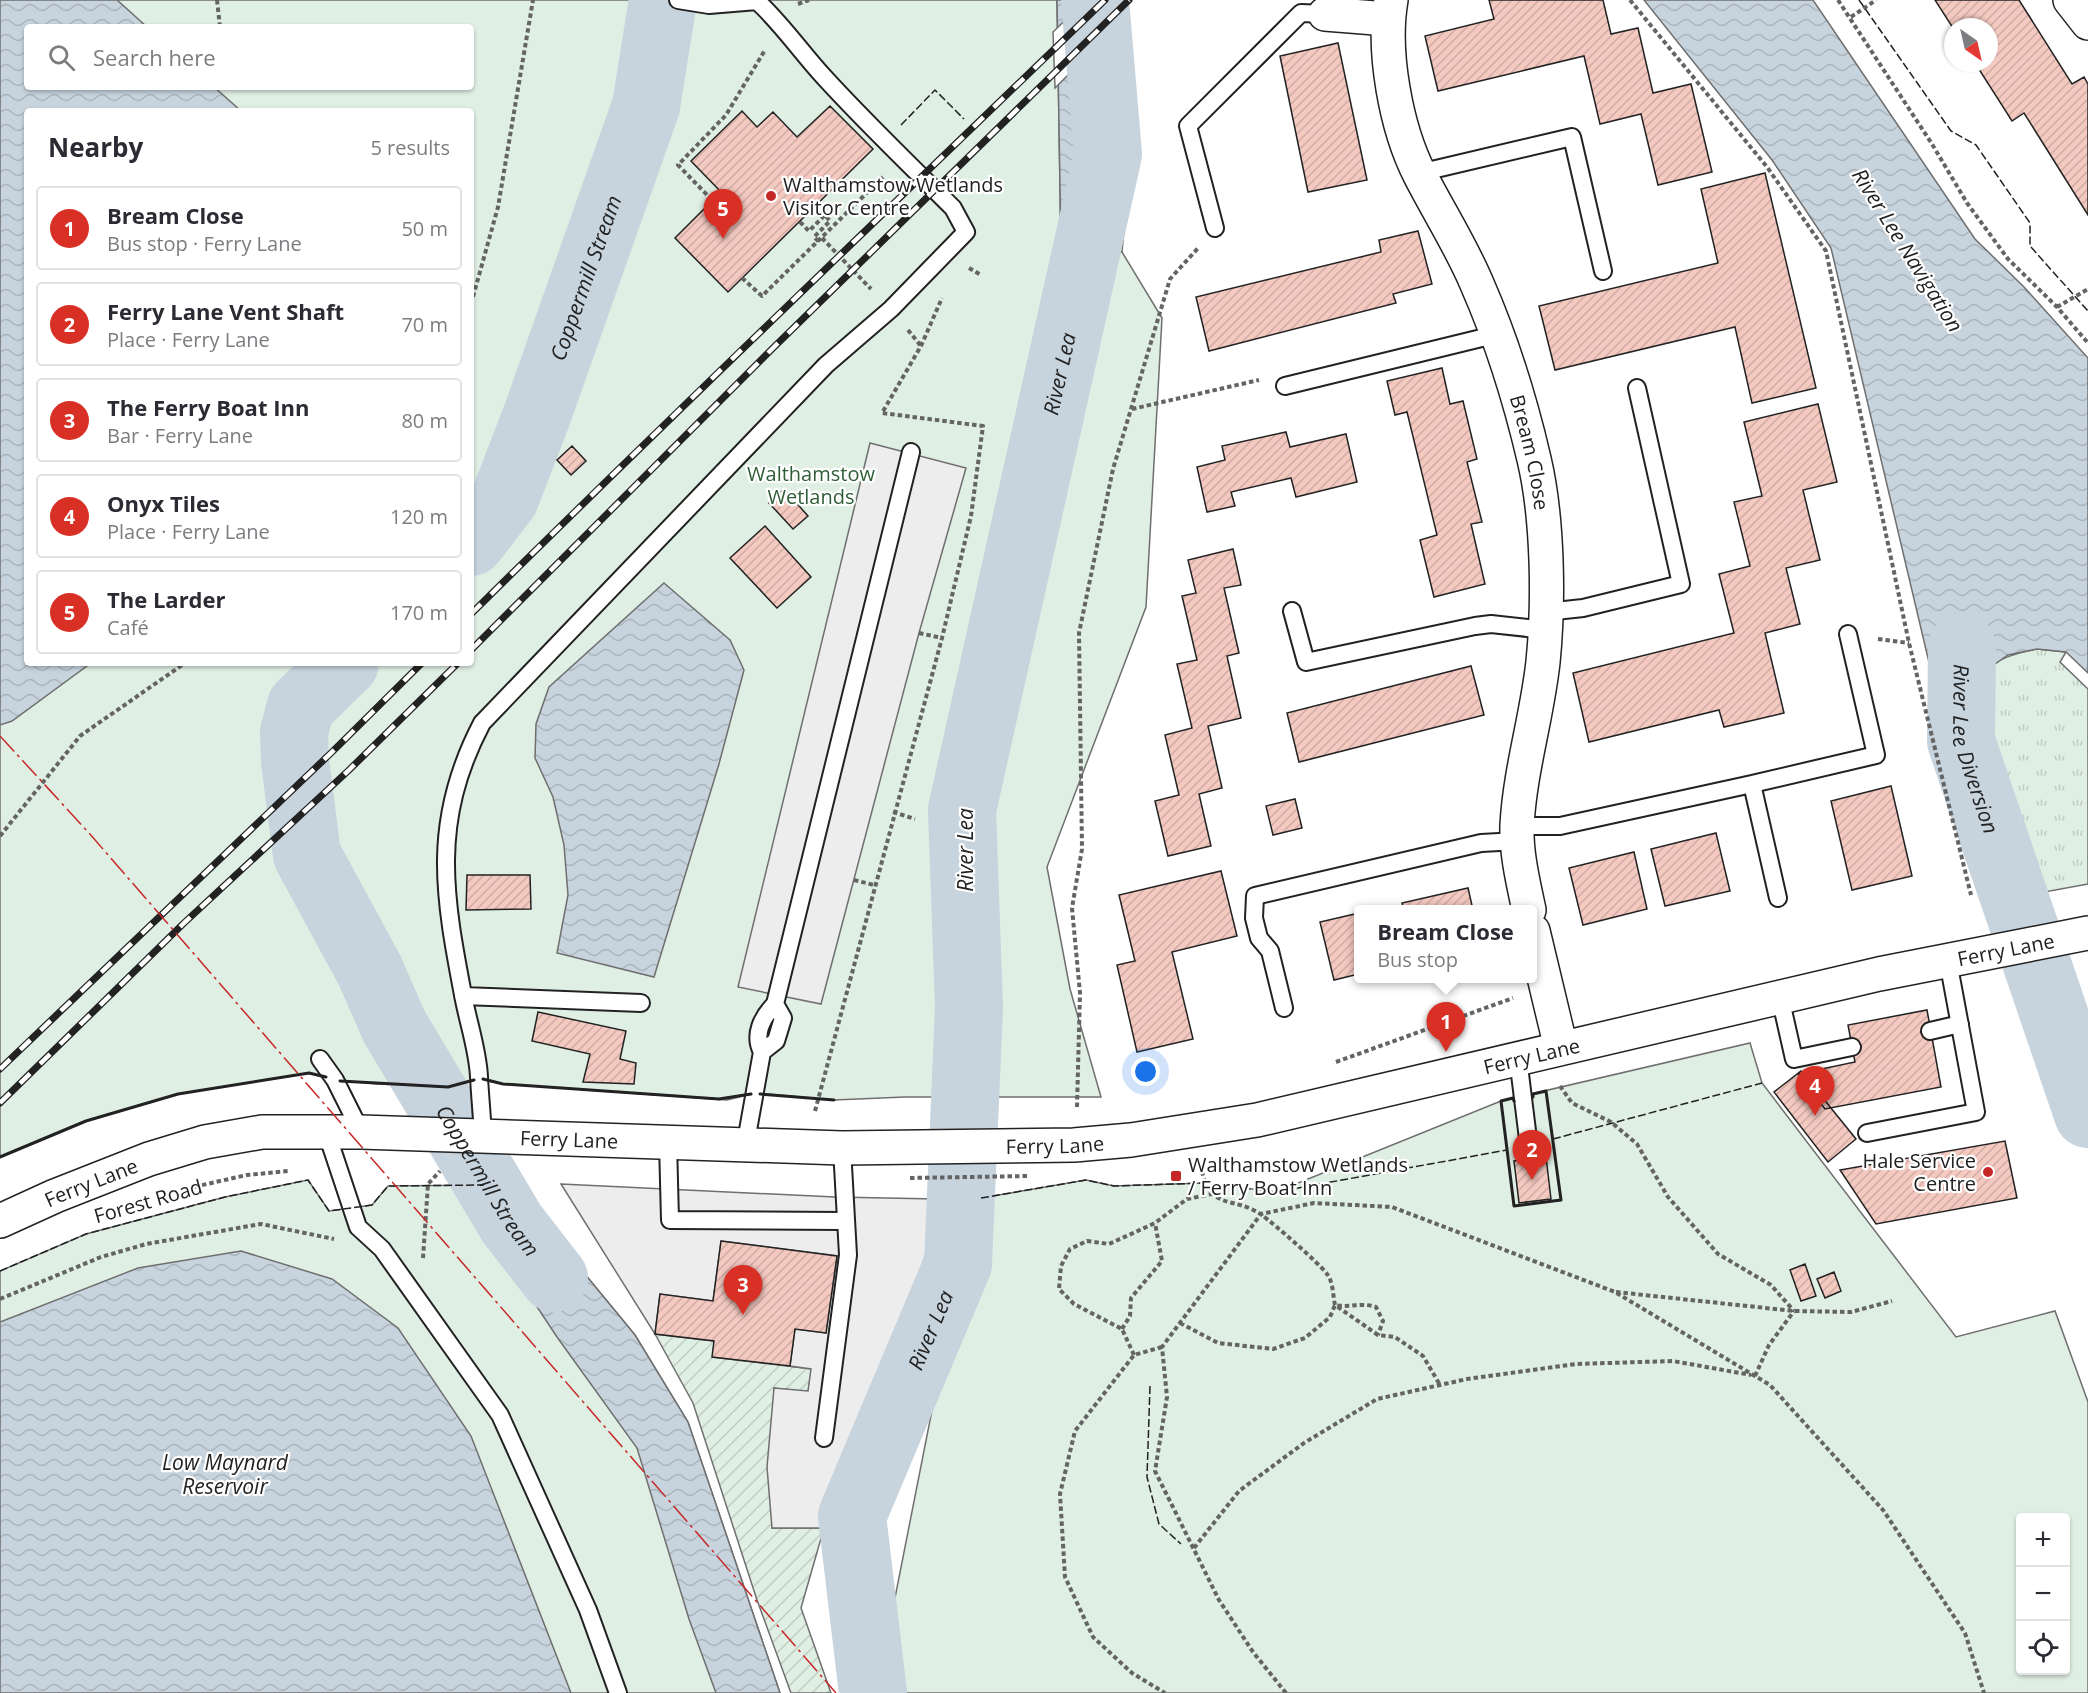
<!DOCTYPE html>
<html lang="en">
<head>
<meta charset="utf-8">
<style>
  :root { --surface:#fff; --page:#f7f7f7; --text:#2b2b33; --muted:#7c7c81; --line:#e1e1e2; --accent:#d93025 }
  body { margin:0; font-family:"Open Sans",sans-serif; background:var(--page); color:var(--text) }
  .controls { position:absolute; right:18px; bottom:18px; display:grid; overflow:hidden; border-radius:6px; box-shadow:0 2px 4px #0004 }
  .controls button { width:54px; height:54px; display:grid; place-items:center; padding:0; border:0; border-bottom:2px solid var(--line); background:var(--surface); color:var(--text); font:30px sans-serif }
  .compass { position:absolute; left:1944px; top:18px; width:54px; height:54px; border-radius:50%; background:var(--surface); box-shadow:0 2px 4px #0004; rotate:146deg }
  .you { position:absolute; left:1146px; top:1072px; width:21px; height:21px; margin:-15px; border:4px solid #fff; border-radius:50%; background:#1a73e8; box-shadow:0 0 0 9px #1a73e833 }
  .badge { display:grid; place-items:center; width:39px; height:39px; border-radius:50%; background:var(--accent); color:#fff; font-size:20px; font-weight:700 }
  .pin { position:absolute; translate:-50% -50px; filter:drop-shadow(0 2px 3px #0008) }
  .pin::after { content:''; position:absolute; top:32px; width:21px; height:18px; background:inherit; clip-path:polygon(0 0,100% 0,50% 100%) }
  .popup { position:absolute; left:1354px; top:905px; width:183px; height:78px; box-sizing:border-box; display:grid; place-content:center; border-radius:6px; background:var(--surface); filter:drop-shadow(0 2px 4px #0005); font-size:20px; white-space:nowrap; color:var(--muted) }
  .popup b { font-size:22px; color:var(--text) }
  .popup::after { content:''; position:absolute; left:50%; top:100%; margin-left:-12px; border:12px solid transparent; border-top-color:var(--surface) }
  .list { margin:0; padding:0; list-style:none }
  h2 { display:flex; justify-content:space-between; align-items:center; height:78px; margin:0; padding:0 24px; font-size:26px }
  h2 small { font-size:20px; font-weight:400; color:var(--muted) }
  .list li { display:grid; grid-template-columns:39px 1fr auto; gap:18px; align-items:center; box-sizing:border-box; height:84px; margin:0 12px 12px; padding:0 12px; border:2px solid var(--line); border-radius:6px }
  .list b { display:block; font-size:22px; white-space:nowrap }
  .list p { margin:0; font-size:20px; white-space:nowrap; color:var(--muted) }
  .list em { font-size:20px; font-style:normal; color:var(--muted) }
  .icon { flex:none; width:33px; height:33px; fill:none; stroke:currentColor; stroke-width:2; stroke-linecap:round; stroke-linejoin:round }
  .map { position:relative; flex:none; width:2088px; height:1693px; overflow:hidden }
  .search { position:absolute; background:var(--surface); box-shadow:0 2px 4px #0004; left:24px; top:24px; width:450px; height:66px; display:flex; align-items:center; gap:15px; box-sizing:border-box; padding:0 21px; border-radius:6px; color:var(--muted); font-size:22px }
  .panel { position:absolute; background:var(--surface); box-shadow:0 2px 4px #0004; left:24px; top:108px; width:450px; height:558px; border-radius:6px }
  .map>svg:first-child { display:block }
  .grass { fill:url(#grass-tufts); stroke:#6f6f6f; stroke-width:1.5 }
  .park { fill:#e0efe3; stroke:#6f6f6f; stroke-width:1.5; fill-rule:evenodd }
  .garden { fill:url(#garden-furrows); stroke:#6f6f6f; stroke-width:1.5 }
  .parking { fill:#ededed; stroke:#6f6f6f; stroke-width:1.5 }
  .water { fill:url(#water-waves); stroke:#6f6f6f; stroke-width:1.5 }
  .pier { fill:#fff; stroke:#6f6f6f; stroke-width:1.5 }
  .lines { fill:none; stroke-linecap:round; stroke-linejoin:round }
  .river { stroke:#c7d3dd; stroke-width:68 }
  .building { fill:url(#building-hatch); stroke:#222; stroke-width:1.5 }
  .lane-casing { stroke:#222; stroke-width:20 }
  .street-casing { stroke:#222; stroke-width:36 }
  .primary-casing { stroke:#222; stroke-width:36 }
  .path { stroke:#646464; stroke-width:4; stroke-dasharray:4.5 3; stroke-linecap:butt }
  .lane { stroke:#fff; stroke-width:16 }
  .street { stroke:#fff; stroke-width:33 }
  .primary { stroke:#fff; stroke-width:33 }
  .rail-casing { stroke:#222; stroke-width:7 }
  .rail { stroke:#fff; stroke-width:4.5; stroke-dasharray:14; stroke-linecap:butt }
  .path-bridge { stroke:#646464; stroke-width:4; stroke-dasharray:4.5 3; stroke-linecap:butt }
  .fence { stroke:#222; stroke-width:1.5; stroke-dasharray:8 3; stroke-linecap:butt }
  .wall { stroke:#222; stroke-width:3 }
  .power { stroke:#c62828; stroke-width:1.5; stroke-dasharray:21 4.5 3 4.5; stroke-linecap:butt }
  .poi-dot { fill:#c62828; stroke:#fff; stroke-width:2 }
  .labels { text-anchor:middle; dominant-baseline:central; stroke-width:4.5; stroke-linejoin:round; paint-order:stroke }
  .poi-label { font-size:20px; fill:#222; stroke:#fff; text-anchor:start }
  .street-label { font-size:20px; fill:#222; stroke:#fff }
  .park-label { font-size:20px; fill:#2f5e38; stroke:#fff }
  .water-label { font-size:21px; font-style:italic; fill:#222; stroke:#fff }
</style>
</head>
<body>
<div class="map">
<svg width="2088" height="1693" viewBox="0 0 2088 1693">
  <defs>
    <pattern id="grass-tufts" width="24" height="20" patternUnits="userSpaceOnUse" patternTransform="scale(1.5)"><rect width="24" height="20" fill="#e0efe3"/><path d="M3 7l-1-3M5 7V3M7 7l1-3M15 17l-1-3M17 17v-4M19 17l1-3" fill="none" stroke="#c0cdc2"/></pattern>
    <pattern id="garden-furrows" width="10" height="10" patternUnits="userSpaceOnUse" patternTransform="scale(1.5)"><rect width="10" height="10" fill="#e0efe3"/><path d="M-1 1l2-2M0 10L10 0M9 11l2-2" fill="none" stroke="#c0cdc2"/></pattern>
    <pattern id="water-waves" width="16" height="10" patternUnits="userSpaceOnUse" patternTransform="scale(1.5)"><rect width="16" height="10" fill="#c7d3dd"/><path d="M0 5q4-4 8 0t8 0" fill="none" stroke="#abb5bd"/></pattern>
    <pattern id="building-hatch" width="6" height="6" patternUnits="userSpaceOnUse" patternTransform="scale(1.5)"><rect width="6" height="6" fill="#f3c9c0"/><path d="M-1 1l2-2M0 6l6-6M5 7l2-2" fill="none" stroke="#d0aca5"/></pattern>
  </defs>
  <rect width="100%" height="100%" fill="#fff"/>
  <!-- grass -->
  <path class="grass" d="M2037,649L2066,652L2060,662L2088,689V884L1985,903L1949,747L1975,736C1974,723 1970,703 1974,689C1980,663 2015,653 2037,649Z"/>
  <!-- park -->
  <path class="park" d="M0,0H1057L1061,251L1122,252L1162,318L1146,607L1047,867L1070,989L1101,1097H905L834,1100L756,1093L727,1100L503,1084L479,1079L448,1087L378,1084L335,1080L309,1073L178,1094L86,1121L0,1157ZM27,27H471V87H27ZM27,111H471V663H27Z
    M1750,1043L1762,1083L1956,1337L2055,1311L2088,1402V1693H905L891,1618L950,1319L981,1198L1086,1180L1114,1186L1204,1183L1276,1192L1501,1101ZM2020,1518H2066V1670H2020Z
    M308,1180L329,1211L372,1205L388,1186L484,1185L519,1194L635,1335L688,1422L780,1693H0V1271L86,1234L225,1197Z"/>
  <!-- garden -->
  <path class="garden" d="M655,1334L714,1341L713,1357L812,1369L808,1392L774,1388L772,1528H824L801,1608L831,1693H791L757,1600L693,1403Z"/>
  <!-- parking -->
  <path class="parking" d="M870,443L966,468L919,633L821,1004L738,987Z
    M561,1184L835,1197L937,1199L935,1230L824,1528H772L767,1467L774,1388L808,1391L811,1369L790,1366L795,1329L826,1333L837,1256L721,1241L713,1301L660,1294L655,1334Z"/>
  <!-- water -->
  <path class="water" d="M0,0H117L147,27H27V87H214L241,111H27V663H91L12,721L0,725Z
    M1057,0H1110L1128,188L1122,252L1061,251Z
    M1644,0H1813L1975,239L2024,287L2088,358V673L2066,652L2037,649L2008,655L1988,669L1974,689L1975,736L1949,747L1831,248L1772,160Z
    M664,583L730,640L744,670L719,764L654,977L557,953L568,895L564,845L553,797L535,758L536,724L549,687Z
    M519,1194L635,1335L688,1422L780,1693H716L689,1619L637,1448L557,1337L477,1216Z
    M241,1251L332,1279L398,1328L471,1436L571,1693H0V1322L138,1268Z"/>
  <!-- pier -->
  <path class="pier" d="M1086,0H1113L1116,27L1055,88L1053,32Z"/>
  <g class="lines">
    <!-- river -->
    <g class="river">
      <path id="s1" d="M471,542L505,498L537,415L646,106L663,0"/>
      <path id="s2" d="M1962,647L1961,741L2088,1114"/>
      <path id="s3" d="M345,663L301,706L294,732L295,761L307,855L370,971L394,1026L512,1224L554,1278"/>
      <path id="s4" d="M873,1693L852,1516L958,1264L969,1007L962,810L1108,154L1095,0"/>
    </g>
  </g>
  <!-- building -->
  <path class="building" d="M1489,0H1603L1611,34L1638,28L1653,93L1691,84L1712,172L1658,185L1641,114L1600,124L1584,56L1438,91L1425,36L1494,19Z
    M1935,0H2019L2072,84L2084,77L2088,84V215L2024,113L2012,121L1975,63H1989V27L1953,28Z
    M1338,43L1367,180L1308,192L1280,56Z
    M830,106L873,149L728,292L675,238L721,192L691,161L742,111L757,127L773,112L797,137Z
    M1765,173L1816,388L1752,403L1735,327L1555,370L1539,306L1718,263L1701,189Z
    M1418,231L1432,284L1393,294L1396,303L1209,351L1196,297L1381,252L1379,240Z
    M1442,368L1450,404L1463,401L1477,459L1467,462L1482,522L1471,524L1485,584L1434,597L1420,540L1437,535L1407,412L1395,415L1387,381Z
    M1818,404L1837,482L1803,490L1820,560L1786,568L1800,624L1765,633L1784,713L1724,727L1719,710L1589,742L1573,673L1734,633L1719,574L1750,566L1734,502L1762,496L1744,422Z
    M1286,432L1290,447L1346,434L1357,482L1296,497L1291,478L1231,492L1235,506L1207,512L1197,467L1225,460L1222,446Z
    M572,446L586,461L571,475L557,460Z
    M784,489L808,516L793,529L769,503Z
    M765,526L811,577L777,608L730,558Z
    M1233,549L1241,585L1224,588L1239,653L1227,656L1241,718L1208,726L1222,788L1199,794L1211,846L1168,856L1155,801L1179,795L1165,735L1192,728L1177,664L1197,660L1182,596L1196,593L1188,560Z
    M1471,666L1484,715L1299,762L1287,713Z
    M1891,786L1912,876L1852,890L1831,801Z
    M1295,799L1302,828L1273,835L1266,806Z
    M1716,833L1730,891L1665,906L1651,849Z
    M1634,852L1647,909L1583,925L1569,868Z
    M1221,871L1237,936L1172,952L1193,1039L1137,1052L1117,965L1135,961L1119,895Z
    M467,875H530L531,909L466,910Z
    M1468,888L1473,910H1404L1402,903Z
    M1359,913V974L1334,980L1320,922Z
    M1927,1010L1941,1087L1825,1109L1798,1074L1855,1062L1848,1025Z
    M538,1012L626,1031L620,1059L636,1063L634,1084L583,1082L590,1054L532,1041Z
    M1801,1071L1856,1139L1828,1162L1774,1092Z
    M2005,1141L2017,1198L1876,1224L1840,1170Z
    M1546,1157L1551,1199L1519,1203L1514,1161Z
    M721,1241L837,1256L826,1333L795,1329L790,1366L712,1357L714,1341L655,1334L660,1294L713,1301Z
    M1805,1264L1816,1296L1801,1301L1790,1270Z
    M1834,1272L1841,1291L1825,1298L1817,1279Z"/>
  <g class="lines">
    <defs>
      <path id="lane" d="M1419,173L1572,137L1603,271
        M1215,228L1188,126L1301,13L1325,14
        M1285,386L1498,334
        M1292,611L1306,662L1475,626L1491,624L1546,630
        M1546,612L1583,608L1681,584L1637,388
        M1752,784L1876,755L1848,634
        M1517,826H1560L1752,784L1778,898
        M463,996L641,1003
        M1780,997L1794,1059L1852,1047
        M1284,1008L1270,951L1259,938L1254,918L1255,896L1481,843L1518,841
        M1930,1031L1960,1024
        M762,1052L776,1041L783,1018L775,1004
        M1518,1058L1530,1155
        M320,1059L335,1080L361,1132
        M326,1131L358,1227L382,1249L500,1415L588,1610L618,1693
        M1867,1133L1976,1112L1948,961
        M483,1136C482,1116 480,1096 479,1077C478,1052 469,1025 464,1000C444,896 430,822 482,723L826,365L891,309L966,232L953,208C910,165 865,122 824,77C801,52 782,24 757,1L709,5L678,0
        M668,1143L670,1220L844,1221
        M745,1147L762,1052C753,1035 762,1017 775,1004L911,452
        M824,1438L848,1255L842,1148"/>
      <g id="street">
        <path id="s5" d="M1391,0C1382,52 1396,128 1420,175C1439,212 1461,246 1477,284C1502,341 1520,399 1534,459C1548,518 1549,602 1543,662C1537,717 1520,770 1517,825C1516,853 1523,882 1529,910"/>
        <path d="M2070,0L2088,23"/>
        <path d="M1325,14L1388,19"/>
        <path d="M1533,931L1561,1048"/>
      </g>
      <g id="primary">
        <path id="s6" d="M0,1221L55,1196L149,1159L205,1142L262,1132H361L842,1148L1074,1145L1131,1140L1257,1120L1879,974L2088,933"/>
      </g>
    </defs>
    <!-- lane casing -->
    <use href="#lane" class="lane-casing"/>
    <!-- street casing -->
    <use href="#street" class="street-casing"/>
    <!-- primary casing -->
    <use href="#primary" class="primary-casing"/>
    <!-- path -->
    <path class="path" d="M217,0L220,27
      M1630,0L1767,167L1826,251L1909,643L1971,895
      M1838,0L1932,144L1967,203L2008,259L2057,307L2088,343
      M798,4L809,0
      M1851,17L1876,0
      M712,200L678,165L726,115L765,50
      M800,222L809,231L825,215L830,221L814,237L819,242
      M822,238L871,289
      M969,268L981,275
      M742,278L762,296L883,177
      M471,304L498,207L533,0
      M2057,307L2088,289
      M908,330L921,346
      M1132,409L1259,380
      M919,633L942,638
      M1878,639L1909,643
      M893,812L915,819
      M0,836L80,736L185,663
      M854,880L874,885
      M1336,1062L1513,998
      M1560,1086L1572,1103L1611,1122L1637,1144L1668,1197L1718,1254L1771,1285L1794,1311
      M1077,1107L1080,993L1072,908L1082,849L1079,633L1113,469L1170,279L1199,247
      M815,1111L942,638L971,516L983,426L882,413L921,346L942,298
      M1200,1164C1211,1214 1231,1194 1262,1215C1275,1225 1318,1262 1327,1274C1333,1281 1333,1296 1335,1305L1378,1335L1395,1337L1423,1356L1440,1385
      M180,1190L247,1175L288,1171
      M423,1258L428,1184L440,1171
      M1616,1292L1794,1311L1851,1312L1892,1301
      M0,1299L101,1257L146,1244L261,1224L334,1239
      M1180,1323L1218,1343L1273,1349L1305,1338L1330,1317L1335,1305C1350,1308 1361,1302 1376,1307L1383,1321L1378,1335
      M1122,1329L1130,1316L1131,1298L1162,1261L1155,1223
      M1162,1347L1134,1355L1075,1431L1060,1494L1065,1577L1093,1637L1132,1673L1165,1693
      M1134,1355L1122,1329L1074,1304L1059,1289L1061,1266L1070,1249L1087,1241L1109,1244L1155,1223L1187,1199L1212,1194
      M1755,1376L1769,1345L1794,1311
      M1194,1548L1239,1491L1304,1443L1377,1399L1467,1379L1576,1364L1673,1361L1751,1375
      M1286,1693L1253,1652L1219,1600L1155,1471L1167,1397L1162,1347L1261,1214L1314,1203L1392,1207L1615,1292L1770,1385L1883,1510L1965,1633L1984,1693"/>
    <!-- lane -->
    <use href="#lane" class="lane"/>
    <!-- street -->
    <use href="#street" class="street"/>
    <!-- primary -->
    <use href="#primary" class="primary"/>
    <defs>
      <path id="rail" d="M471,614C680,407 893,205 1105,0
        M471,650L773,348L1129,0
        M0,1069L331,753L422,663
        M0,1103L184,923L348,771L458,663"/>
    </defs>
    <!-- rail casing -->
    <use href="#rail" class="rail-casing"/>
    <!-- rail -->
    <use href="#rail" class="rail"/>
    <!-- path-bridge -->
    <path class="path-bridge" d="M910,1178L1027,1176"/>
    <!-- fence -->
    <path class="fence" d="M1859,0L1951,131L1976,145L2030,223V246L2088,311
      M901,125L935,90L964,119
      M1553,1139L1762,1083
      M981,1198L1086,1180L1114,1186L1204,1183L1276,1192L1507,1150
      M0,1271L86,1234L225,1197L308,1180L329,1211L372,1205L388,1186L484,1185
      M1150,1386L1147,1477L1159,1524L1181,1544"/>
    <!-- wall -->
    <path class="wall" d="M483,1079L503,1084L719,1099L751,1094
      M340,1081L448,1087L474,1080
      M760,1094L834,1100
      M1514,1101L1513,1098L1501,1101L1514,1206L1561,1200L1546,1091L1533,1094V1097
      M0,1157L86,1121L178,1094L309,1073L326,1077"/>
    <!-- power -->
    <path class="power" d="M0,736L89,833L836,1693"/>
  </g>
  <!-- markers -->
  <g class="poi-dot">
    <circle cx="771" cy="196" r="6"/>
    <circle cx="1988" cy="1172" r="6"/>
    <rect x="1170" y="1170" width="12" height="12" rx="3"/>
  </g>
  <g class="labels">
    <!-- poi labels -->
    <g class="poi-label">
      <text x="783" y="184">Walthamstow Wetlands<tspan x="783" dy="23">Visitor Centre</tspan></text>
      <text x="1976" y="1160" text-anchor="end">Hale Service<tspan x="1976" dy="23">Centre</tspan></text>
      <text x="1188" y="1164">Walthamstow Wetlands<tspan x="1188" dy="23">/ Ferry Boat Inn</tspan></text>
    </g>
    <!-- street labels -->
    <g class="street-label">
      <text stroke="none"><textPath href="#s5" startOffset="480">Bream Close</textPath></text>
      <text stroke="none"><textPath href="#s6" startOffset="2043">Ferry Lane</textPath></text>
      <text stroke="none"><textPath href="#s6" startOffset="1557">Ferry Lane</textPath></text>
      <text stroke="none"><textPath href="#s6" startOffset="585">Ferry Lane</textPath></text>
      <text stroke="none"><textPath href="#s6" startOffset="1071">Ferry Lane</textPath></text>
      <text stroke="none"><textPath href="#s6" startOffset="99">Ferry Lane</textPath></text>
      <text transform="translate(148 1201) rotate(-16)">Forest Road</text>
    </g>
    <!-- park labels -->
    <g class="park-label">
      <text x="811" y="473">Walthamstow<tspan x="811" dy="23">Wetlands</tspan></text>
    </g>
    <!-- water labels -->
    <g class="water-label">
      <text transform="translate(1908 250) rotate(58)">River Lee Navigation</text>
      <text stroke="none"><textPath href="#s1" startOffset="290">Coppermill Stream</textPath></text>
      <text stroke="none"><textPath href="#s4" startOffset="1353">River Lea</textPath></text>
      <text stroke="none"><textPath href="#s2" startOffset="104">River Lee Diversion</textPath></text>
      <text transform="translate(965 850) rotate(-90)">River Lea</text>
      <text stroke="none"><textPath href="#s3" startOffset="585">Coppermill Stream</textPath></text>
      <text stroke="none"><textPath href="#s4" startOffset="380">River Lea</textPath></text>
      <text x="225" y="1462">Low Maynard<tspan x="225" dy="24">Reservoir</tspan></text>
    </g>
  </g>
</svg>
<div class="controls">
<button>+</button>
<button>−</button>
<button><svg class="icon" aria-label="locate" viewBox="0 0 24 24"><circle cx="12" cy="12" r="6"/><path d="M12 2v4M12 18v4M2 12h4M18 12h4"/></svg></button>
</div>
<svg class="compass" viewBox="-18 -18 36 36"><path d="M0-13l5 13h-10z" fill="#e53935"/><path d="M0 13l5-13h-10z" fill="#7c7c81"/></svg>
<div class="you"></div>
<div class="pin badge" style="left:1446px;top:1052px">1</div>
<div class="popup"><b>Bream Close</b>Bus stop</div>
<div class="pin badge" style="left:1532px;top:1180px">2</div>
<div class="pin badge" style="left:743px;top:1315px">3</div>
<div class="pin badge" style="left:1815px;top:1116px">4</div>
<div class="pin badge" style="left:723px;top:239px">5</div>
<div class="search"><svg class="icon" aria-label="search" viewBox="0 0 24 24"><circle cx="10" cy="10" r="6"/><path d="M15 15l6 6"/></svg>Search here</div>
<section class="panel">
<h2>Nearby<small>5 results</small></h2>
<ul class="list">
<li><span class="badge">1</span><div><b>Bream Close</b><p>Bus stop · Ferry Lane</p></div><em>50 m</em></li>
<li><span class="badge">2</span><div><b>Ferry Lane Vent Shaft</b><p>Place · Ferry Lane</p></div><em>70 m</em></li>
<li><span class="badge">3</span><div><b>The Ferry Boat Inn</b><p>Bar · Ferry Lane</p></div><em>80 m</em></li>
<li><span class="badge">4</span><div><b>Onyx Tiles</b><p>Place · Ferry Lane</p></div><em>120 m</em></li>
<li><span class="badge">5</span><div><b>The Larder</b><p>Café</p></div><em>170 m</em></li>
</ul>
</section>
</div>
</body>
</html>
